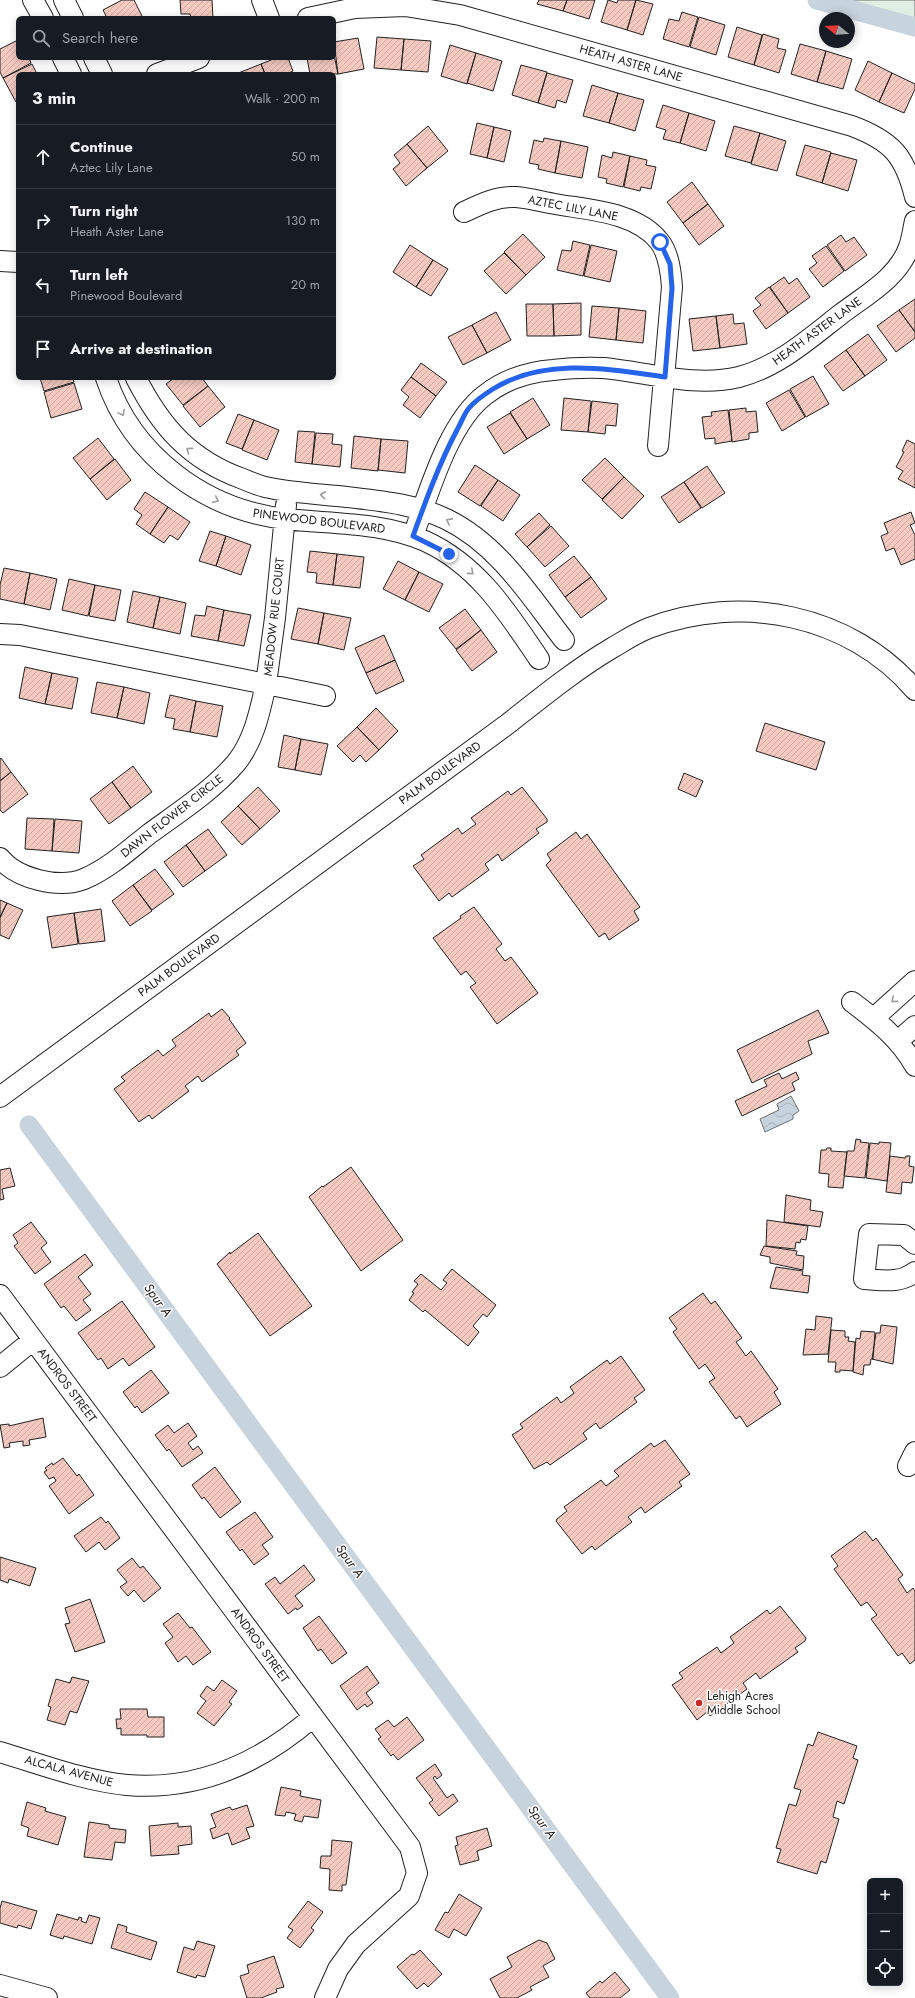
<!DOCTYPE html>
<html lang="en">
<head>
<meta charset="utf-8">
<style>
  :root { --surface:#171b24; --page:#242831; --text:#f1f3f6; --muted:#9ea1a6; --line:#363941 }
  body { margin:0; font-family:Jost,sans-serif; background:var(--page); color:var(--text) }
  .controls { position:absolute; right:12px; bottom:12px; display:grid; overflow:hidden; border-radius:6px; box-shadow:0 2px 10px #0003 }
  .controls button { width:36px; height:36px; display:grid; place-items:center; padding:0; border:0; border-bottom:1px solid var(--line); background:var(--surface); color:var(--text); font:20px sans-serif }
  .compass { position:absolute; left:819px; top:12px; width:36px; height:36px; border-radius:50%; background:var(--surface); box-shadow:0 2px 10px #0003; rotate:288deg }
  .stop { position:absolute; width:12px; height:12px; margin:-9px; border:3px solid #2563eb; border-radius:50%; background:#fff }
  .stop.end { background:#2563eb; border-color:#fff; box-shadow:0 1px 4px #0008 }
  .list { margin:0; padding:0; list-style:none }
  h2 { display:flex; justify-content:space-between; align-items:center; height:52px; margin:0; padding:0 16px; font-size:17px }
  h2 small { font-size:13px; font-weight:400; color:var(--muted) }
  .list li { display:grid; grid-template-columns:26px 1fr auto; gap:12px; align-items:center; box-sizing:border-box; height:64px; padding:0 16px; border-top:1px solid var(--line) }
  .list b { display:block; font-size:15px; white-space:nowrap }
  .list p { margin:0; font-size:13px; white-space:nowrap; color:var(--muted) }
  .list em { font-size:13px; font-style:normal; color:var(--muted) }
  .icon { flex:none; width:22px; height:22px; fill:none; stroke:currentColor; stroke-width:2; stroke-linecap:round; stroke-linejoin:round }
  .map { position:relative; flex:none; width:915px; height:1998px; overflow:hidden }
  .search { position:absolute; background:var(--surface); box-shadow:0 2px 10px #0003; left:16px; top:16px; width:320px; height:44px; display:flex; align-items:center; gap:10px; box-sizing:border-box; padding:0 14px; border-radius:6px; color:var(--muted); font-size:15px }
  .panel { position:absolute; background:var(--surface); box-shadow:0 2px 10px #0003; left:16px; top:72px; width:320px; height:308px; border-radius:6px }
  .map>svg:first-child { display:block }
  .green { fill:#e0efe3; stroke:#6f6f6f }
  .water { fill:url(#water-waves); stroke:#6f6f6f }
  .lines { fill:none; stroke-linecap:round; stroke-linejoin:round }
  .canal { stroke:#c7d3dd; stroke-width:19 }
  .building { fill:url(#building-hatch); stroke:#222 }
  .minor-casing { stroke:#222; stroke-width:22 }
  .minor { stroke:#fff; stroke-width:20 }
  .oneway { stroke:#9c9c9c }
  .route { stroke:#2563eb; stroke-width:5 }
  .poi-dot { fill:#c62828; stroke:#fff; stroke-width:1.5 }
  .labels { text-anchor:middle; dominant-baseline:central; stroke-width:3; stroke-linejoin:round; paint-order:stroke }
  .street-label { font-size:12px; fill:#222; stroke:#fff }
  .poi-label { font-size:12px; fill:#222; stroke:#fff; text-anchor:start }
  .water-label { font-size:13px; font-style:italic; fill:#222; stroke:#fff }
</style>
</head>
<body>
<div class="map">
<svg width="915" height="1998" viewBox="0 0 915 1998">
  <defs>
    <pattern id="water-waves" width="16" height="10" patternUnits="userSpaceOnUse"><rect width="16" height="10" fill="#c7d3dd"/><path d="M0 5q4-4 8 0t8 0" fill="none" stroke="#abb5bd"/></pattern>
    <pattern id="building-hatch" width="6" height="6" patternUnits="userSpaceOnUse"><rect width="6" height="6" fill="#f3c9c0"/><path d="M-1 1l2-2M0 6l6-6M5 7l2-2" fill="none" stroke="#d0aca5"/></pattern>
  </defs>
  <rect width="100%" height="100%" fill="#fff"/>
  <!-- green -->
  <path class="green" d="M842,0H915V21Z"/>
  <!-- water -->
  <path class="water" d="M791,1096L799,1111L793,1115V1119L765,1132L760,1119L779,1110L777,1104Z"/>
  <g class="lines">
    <!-- canal -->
    <path class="canal" d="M817,0L915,27
      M29,1125L670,1998"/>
  </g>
  <!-- building -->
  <path class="building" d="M122,0H134L143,18H107L103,10Z
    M180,0H212L213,18H191L190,14H181Z
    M539,0H567L563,11L537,4Z
    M567,0H595L589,19L563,11Z
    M608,0L617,3L618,0H636L627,30L601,22Z
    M636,0L653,4L643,35L627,30Z
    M682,12L698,17L689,47L663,39L669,19L679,21Z
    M699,17L725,25L716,55L690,47Z
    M737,27L762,35L754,65L728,57Z
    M763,34L779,39L777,48L786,50L779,73L754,65Z
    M377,37L404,39L401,70L374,68Z
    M358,38L364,69L338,74L334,42Z
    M404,39L431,41L428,72L401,70Z
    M18,40V58H29L31,63L3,78L0,72V49Z
    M800,44L826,51L817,82L791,74Z
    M450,45L476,53L467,84L441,76Z
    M826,51L852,59L843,89L817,82Z
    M476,53L502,61L493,91L467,83Z
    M334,55L338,74H310L307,58H334Z
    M276,58H288L293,71L287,74H265L261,64Z
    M868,61L892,73L879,102L855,90Z
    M32,64L37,74H18V101L16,102L3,78Z
    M261,64L265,74H236Z
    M521,65L547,72L538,103L512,95Z
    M547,73L573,80L566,103L557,100L555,108L538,103Z
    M892,73L915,84V89L904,113L879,102Z
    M592,85L618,93L609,123L583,116Z
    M618,93L644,100L635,131L609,123Z
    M663,105L689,113L680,143L663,139L666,130L656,127Z
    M689,113L715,121L706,151L680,143Z
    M477,123L494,127L487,158L470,154Z
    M428,126L448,151L427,168L407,144Z
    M734,126L760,133L751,163L725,156Z
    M494,127L511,131L504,162L487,158Z
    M760,133L786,141L777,171L751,164Z
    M544,138L561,141L555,173L538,169L539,165L529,163L534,140L543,142Z
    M561,141L588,147L582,178L555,173Z
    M407,144L427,168L406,186L393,169L400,163L394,155Z
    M805,145L831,152L822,183L796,175Z
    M613,152L630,156L623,187L606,183L607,179L598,177L602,155L612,158Z
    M831,153L857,160L848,191L822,183Z
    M630,156L647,160L646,165L656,167L651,189L641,187L640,191L624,187Z
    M692,182L708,204L683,223L667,202Z
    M708,204L724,226L699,245L683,223Z
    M523,234L545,257L526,275L504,252Z
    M841,235L846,242L854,237L867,255L845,271L827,245Z
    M573,241L590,245L583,276L557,270L562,250L571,251Z
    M410,245L433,260L416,287L393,272Z
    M591,245L617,251L610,282L584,276Z
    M826,246L844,271L823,287L809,269L817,263L812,256Z
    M504,253L526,275L506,294L484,271Z
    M433,260L448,269L431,296L416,287Z
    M784,277L789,284L797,278L810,297L788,313L770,287Z
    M769,287L788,313L766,329L753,311L761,305L755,298Z
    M915,299V332L899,310Z
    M581,303V335L554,336L553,304Z
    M526,304H553L554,336H527Z
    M592,306L619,308L616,340L589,337Z
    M619,308L646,311L643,343L616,340Z
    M899,310L915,332V338L896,352L877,326Z
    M496,312L511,340L487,353L472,325Z
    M733,314L734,324L744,323L747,344L720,348L716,316Z
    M716,316L720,348L693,351L689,319Z
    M472,325L487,353L463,365L448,337Z
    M868,334L887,360L865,376L846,350Z
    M846,350L865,376L843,391L824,366Z
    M421,363L447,382L436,396L411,377Z
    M813,376L829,404L806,417L790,389Z
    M411,377L436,396L420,418L403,405L409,397L401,390Z
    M40,378H73L74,382L44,391Z
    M174,378H202L208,386L183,405L166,384Z
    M74,383L82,409L51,418L44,392Z
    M208,386L225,407L200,427L183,406Z
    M789,390L805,417L782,431L766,403Z
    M533,398L550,425L527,439L510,412Z
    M564,398L591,401L588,432L561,430Z
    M592,401L618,404L616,426L606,425L605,434L588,432Z
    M746,408V412L756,411L758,432L749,433V439L732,442L729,410Z
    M728,410L732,441L715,444V438L705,439L702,417L712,416L711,412Z
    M510,413L527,439L504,454L487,427Z
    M238,414L254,420L242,449L226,443Z
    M254,420L279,430L267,460L242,450Z
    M298,431L315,432L312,464L295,462Z
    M316,433L333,434L332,444L342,445L340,467L312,464Z
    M354,436L381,439L378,471L351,468Z
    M98,438L114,459L90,479L73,458Z
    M381,439L408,441L405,473L378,470Z
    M907,440L915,444V488L898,479L903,471L896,467L904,452L902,451Z
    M605,458L624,477L602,499L582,480Z
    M115,459L131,480L107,500L90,479Z
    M475,465L498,480L480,506L458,492Z
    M707,466L725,493L702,508L684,482Z
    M624,477L644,496L622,519L602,500Z
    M498,480L520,495L503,521L481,506Z
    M684,482L701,508L679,523L661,497Z
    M145,492L168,507L150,534L136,524L142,515L134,509Z
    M168,507L190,522L178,540L170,535L164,543L150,534Z
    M911,512L915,523L910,525L915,535V559L901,565L894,548L886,551L881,536L888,533L884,523Z
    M539,513L550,525L527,547L515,534Z
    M551,526L569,546L545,567L527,547Z
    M210,531L226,536L216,566L199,561Z
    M226,536L251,545L241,575L216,566Z
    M310,551L337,554L333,585L316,583L317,573L307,572Z
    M337,554L364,557L360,588L333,585Z
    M574,556L591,577L565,597L549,575Z
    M398,561L419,572L405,600L383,589Z
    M4,568L30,573L24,604L0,599V585Z
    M419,572L443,584L429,612L405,600Z
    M30,573L57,579L50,610L24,604Z
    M591,577L607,599L581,618L565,597Z
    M69,579L95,585L88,616L62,610Z
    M95,585L121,590L115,621L89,616Z
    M133,591L160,597L153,628L127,622Z
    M160,597L186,603L180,634L153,628Z
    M207,606L224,610L218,641L191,636L195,615L205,616Z
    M298,608L324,613L318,644L291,639Z
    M465,609L481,630L456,649L439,628Z
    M224,610L251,615L244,646L218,641Z
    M324,613L351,618L344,650L318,644Z
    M481,630L497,652L472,671L456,650Z
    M384,635L395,660L366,673L355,648Z
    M395,660L404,681L376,694L366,673Z
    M25,667L52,673L45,704L19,698Z
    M52,673L78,678L72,709L45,704Z
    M97,682L124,687L117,718L91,713Z
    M124,687L150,693L144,724L117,718Z
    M170,695L196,701L190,732L173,729L175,719L165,717Z
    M196,701L223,706L217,737L190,732Z
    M376,708L398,731L379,750L357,727Z
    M765,723L825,742L816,770L756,751Z
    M357,727L379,750L366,762L360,755L353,762L337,746Z
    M284,735L301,739L295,770L278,767Z
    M301,739L328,744L321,775L295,770Z
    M1,758L11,772L0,781V759Z
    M133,766L152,792L131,808L112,782Z
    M11,772L28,794L3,813L0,810V781Z
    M684,773L703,781L696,797L678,789Z
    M112,782L131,808L109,824L90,799Z
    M258,787L280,811L260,829L238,806Z
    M522,787L547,819V822L536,829L539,833L502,861L498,854L485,864L489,870L452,897L449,893L439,901L413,866L424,859L421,855L458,828L462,834L476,824L471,818L508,791L511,795Z
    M238,806L260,829L242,845L221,822Z
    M27,818L54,819L52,851L25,849Z
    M55,819L82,821L79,853L52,851Z
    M208,829L227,855L205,871L186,845Z
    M576,832L581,839L587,834L640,907L634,911L639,920L609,940L605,933L599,937L546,865L551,860L547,854Z
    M186,845L205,871L183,887L164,862Z
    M155,869L174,894L152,910L133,885Z
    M133,885L152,911L130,926L112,901Z
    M0,900L7,903L0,917Z
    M7,903L23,910L9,939L0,935V918Z
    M474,907L502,944L496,949L505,961L511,957L538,993L497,1024L470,987L476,983L466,971L461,975L433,938L461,918L460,916Z
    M101,909L105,941L79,944L74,913Z
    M74,913L78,944L52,948L47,917Z
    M222,1009L230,1018L229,1019L246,1043L236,1051L239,1055L202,1082L198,1076L185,1086L189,1091L152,1119L149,1115L139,1122L114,1089L125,1081L121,1077L158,1050L163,1056L176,1046L172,1040L209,1013L211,1017Z
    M818,1010L829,1033L808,1041L812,1054L752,1083L737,1050Z
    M796,1072L799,1079L792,1083L795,1090L742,1116L735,1101L767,1086L764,1080L779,1073L782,1079Z
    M856,1139L861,1140L860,1142L869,1143L865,1178L844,1176L847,1151H854Z
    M879,1142L891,1143L887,1181L866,1178L870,1143L879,1144Z
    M827,1148H831V1151L847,1152L843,1188L828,1187L829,1174L819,1173L821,1150H826Z
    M890,1156L905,1158L906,1156H910L909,1166L914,1167L912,1183L902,1182L901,1194L886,1192Z
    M351,1167L403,1240L361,1271L309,1197L322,1186L323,1187Z
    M10,1168L15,1186L2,1189L4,1199L0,1200V1170Z
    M786,1195L811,1200L810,1210L823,1212L820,1227L784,1222Z
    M767,1220L808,1226L806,1240L801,1239L800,1243L796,1242L795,1249L766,1246Z
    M31,1222L47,1243L41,1248L51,1262L35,1274L14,1246L18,1243L13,1235Z
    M258,1233L312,1306L270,1336L217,1264L230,1252V1254Z
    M764,1246L797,1251L796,1255L804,1256L803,1270L770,1263V1257L760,1255Z
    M85,1254L93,1265L78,1277L91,1294L83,1300L91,1310L76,1321L64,1306L61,1308L44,1284Z
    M776,1267L803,1271L802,1275L810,1276L808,1293L770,1288Z
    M452,1269L496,1305L487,1317L483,1314L473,1326L479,1332L468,1346L425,1310L423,1312L409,1300L414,1293L412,1292L418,1284L414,1281L421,1274L441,1290L447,1283L443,1280Z
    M703,1293L711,1304L715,1301L742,1338L736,1342L746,1356L751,1351L778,1389L774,1392L781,1404L747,1427L740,1416L736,1419L709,1382L715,1378L705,1364L699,1369L673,1332L677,1329L669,1318Z
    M122,1301L155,1347L129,1366L123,1358L108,1369L101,1358L98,1360L78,1333Z
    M816,1316L832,1318L828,1354L803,1355L806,1329L815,1330Z
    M881,1325L897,1327L893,1364L872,1359L876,1333H880Z
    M831,1330L845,1331V1337H849L848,1341L855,1342L853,1371L840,1370V1372H835L836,1362H828Z
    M861,1331L875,1332L873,1359H871L870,1365H864L863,1375L853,1372L856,1338L860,1339Z
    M621,1356L645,1390L634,1398L637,1402L600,1429L596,1423L583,1433L587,1439L550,1465L547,1462L534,1469L512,1435L523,1428L520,1424L557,1397L561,1403L574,1393L570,1387L607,1360L610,1364Z
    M151,1370L169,1393L142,1413L137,1406L135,1408L123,1392Z
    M43,1418L46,1437L29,1440L30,1445L23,1446V1441L9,1443L10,1447L4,1448L0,1425L9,1424V1426Z
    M188,1423L197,1436L188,1443L193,1450L198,1446L203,1453L182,1467L169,1449L167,1451L155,1435L168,1425L174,1433Z
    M665,1440L690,1474L679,1482L682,1486L645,1513L641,1507L628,1517L632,1522L595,1550L592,1546L582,1554L556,1521L557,1519L567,1511L564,1507L601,1480L606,1486L619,1476L614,1471L651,1443L654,1447Z
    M63,1458L77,1476L79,1474L94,1495L69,1514L49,1486L56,1481L54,1477L49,1479L44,1472L47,1470L45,1468L52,1463L53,1465Z
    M215,1467L241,1502L220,1518L204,1497L202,1499L192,1485Z
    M255,1512L273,1537L262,1545L269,1554L254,1565L242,1549L240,1551L226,1532Z
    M101,1517L106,1523L108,1521L120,1538L105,1550L99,1542L86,1552L74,1536Z
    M865,1531L873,1541L876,1538L903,1575L898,1579L907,1593L913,1588L915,1591V1660L910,1664L902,1653L898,1656L871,1619L877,1615L867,1602L861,1606L834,1569L838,1566L831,1556Z
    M0,1557L36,1568L30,1586L9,1579L8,1583L0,1580Z
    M132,1558L140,1568L143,1566L161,1588L144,1602L134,1590L128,1596L120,1587L127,1582L117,1570Z
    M304,1565L315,1580L295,1596L303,1606L297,1610L296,1608L288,1614L265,1584L275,1577L280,1584Z
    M90,1599L105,1642L75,1652L65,1624L70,1623L65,1608Z
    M780,1606L806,1638L805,1641L795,1648L798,1652L760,1679L756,1673L743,1683L747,1689L710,1716L707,1712L697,1720L672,1685L683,1678L679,1673L717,1647L721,1653L734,1643L730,1637L767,1610L770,1614Z
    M178,1613L190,1628L192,1627L211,1652L193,1665L186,1656L178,1662L165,1643L173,1637L163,1624Z
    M319,1616L347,1653L332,1664L321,1649L318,1651L303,1628Z
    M367,1666L379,1683L366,1693L373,1703L367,1707L365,1704L357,1710L340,1686Z
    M72,1677L89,1681L77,1713L70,1711L65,1725L47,1720L51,1707L48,1706L56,1679L70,1683Z
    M222,1680L237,1691L229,1702L232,1704L214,1726L197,1713L206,1701L200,1696L207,1686L214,1691Z
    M120,1709H147L148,1717H164V1737H147V1735H121V1728L117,1729L116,1719H121Z
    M407,1717L424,1740L398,1760L393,1754L391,1756L378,1739L381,1737L375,1729L388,1720L394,1727Z
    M818,1732L857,1746L853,1758L858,1760L844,1804L837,1801L833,1817L839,1819L826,1863L821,1861L817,1874L777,1862L781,1849L776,1848L789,1804L796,1806L801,1790L794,1788L808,1744L813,1746Z
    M435,1764L442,1775L437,1779L435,1776L433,1778L447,1798L453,1794L458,1801L439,1816L429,1803L433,1800L416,1778Z
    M281,1787L301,1791L300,1796L321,1800L318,1818L304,1816L302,1822L294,1820L296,1814L286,1812L285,1816L275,1815Z
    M27,1802L46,1808L45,1811L66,1817L58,1845L27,1836L29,1828L21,1825Z
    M247,1805L254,1826L246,1828L250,1838L232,1845L228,1833L213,1839L210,1829L216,1827L211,1814L230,1807L232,1810Z
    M89,1822L109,1825V1828L126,1830L125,1843L115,1842L112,1860L84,1857Z
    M178,1823V1827L191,1826L192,1844L178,1846L179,1854L151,1856L149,1826Z
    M487,1828L492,1846L477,1851L479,1860L460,1865L455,1846L458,1845L456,1837Z
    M332,1840L352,1842L346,1885H342V1891L329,1890L330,1869L320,1868L321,1856H331Z
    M459,1894L482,1908L466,1936L454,1929L449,1938L435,1930L445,1912L448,1913Z
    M2,1901L37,1911L31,1929L18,1925L17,1928L0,1923V1908Z
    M308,1901L323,1912L311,1928L314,1930L300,1948L287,1938L293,1930L288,1927Z
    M57,1914L78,1920L79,1917L82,1918L81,1921L86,1923L89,1915L100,1918L92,1944L64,1936L63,1939L50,1935Z
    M118,1924L127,1927L126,1932L157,1942L151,1960L111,1948Z
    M539,1940L547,1943L555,1959L543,1966L549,1977L530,1987L532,1990L517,1998H500L490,1979L512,1967L507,1957Z
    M197,1941L215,1946L205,1977L197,1975L196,1978L177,1972L184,1947L194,1950Z
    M420,1950L442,1974L428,1987L424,1983L417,1989L397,1967L412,1954L414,1955Z
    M274,1956L284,1987L276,1989L277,1992L261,1998H247L240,1976L249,1973L247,1965Z
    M615,1972L630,1990L620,1998H590L586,1993L600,1981L602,1983Z"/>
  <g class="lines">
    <defs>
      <path id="minor" d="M33,0L43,18
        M64,0L73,18
        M262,0L269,18
        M308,18L355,8L405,6L460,15L852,126C892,141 905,156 915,197
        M63,58L71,74
        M94,58L102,74
        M157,74L199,58
        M464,212C481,204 497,196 516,197C529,198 543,202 555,204C589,210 636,212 659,241C669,253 671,273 672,287L658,446
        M0,261L18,262
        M106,378C132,456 205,510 286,519C332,524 383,522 425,541C478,565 508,613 539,659
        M136,378C161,427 190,460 243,479C250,482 258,485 265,487C292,493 320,494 347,497C381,501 415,504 446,519C498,544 530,596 564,640
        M286,505L275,618L266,684L325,696
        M413,536C429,493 448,423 485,395C505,379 528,372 553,370C570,368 586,367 603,368C648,372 694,388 739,377C778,367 810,338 841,314C866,295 898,278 909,247C912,239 913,229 915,221
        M0,634L20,635L266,684C260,711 254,741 236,763C212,791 179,812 149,834C129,850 108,869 84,879C59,889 17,879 0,858
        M852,1002C876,1020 900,1039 915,1066
        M874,1018L915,981
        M898,1041L915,1026
        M0,1097L509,723C542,697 575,670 612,648C624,641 636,633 649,628C741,593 850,614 915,690
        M915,1244L904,1235L869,1234L864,1279C883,1280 899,1284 915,1272
        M0,1295L410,1847L417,1873L409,1896L356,1944L338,1969L325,1998
        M0,1367L33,1340
        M908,1466L915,1452
        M0,1752C40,1764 85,1781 127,1785C199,1791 260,1763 313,1717
        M0,1985L47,1998"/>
    </defs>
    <!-- minor casing -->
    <use href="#minor" class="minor-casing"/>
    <!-- minor -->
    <use href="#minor" class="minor"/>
  </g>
  <!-- one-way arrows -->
  <defs><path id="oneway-chevron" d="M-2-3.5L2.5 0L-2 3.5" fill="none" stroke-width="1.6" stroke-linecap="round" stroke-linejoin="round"/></defs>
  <g class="oneway">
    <use href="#oneway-chevron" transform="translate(122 413) rotate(62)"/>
    <use href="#oneway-chevron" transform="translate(189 450) rotate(-143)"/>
    <use href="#oneway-chevron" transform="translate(323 495) rotate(-174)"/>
    <use href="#oneway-chevron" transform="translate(216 500) rotate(25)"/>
    <use href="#oneway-chevron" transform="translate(449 521) rotate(-152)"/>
    <use href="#oneway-chevron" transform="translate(471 572) rotate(40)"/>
    <use href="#oneway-chevron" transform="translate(894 1000) rotate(138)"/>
  </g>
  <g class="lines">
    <!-- route -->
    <path class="route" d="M449,554L413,536C426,500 439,464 457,430C461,423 464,414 469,408C475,401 485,394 493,389C545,357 608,369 665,377L672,288L670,264L660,242"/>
  </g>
  <!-- markers -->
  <circle class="poi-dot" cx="699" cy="1703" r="4"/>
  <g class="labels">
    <!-- street labels -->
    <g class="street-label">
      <text transform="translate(631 63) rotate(16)">HEATH ASTER LANE</text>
      <text transform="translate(573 208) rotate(11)">AZTEC LILY LANE</text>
      <text transform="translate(817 331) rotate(-36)">HEATH ASTER LANE</text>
      <text transform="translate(319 521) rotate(7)">PINEWOOD BOULEVARD</text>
      <text transform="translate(274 617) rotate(-84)">MEADOW RUE COURT</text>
      <text transform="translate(440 773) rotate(-36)">PALM BOULEVARD</text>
      <text transform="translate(172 816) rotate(-38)">DAWN FLOWER CIRCLE</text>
      <text transform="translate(179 965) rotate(-36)">PALM BOULEVARD</text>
      <text transform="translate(67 1385) rotate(53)">ANDROS STREET</text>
      <text transform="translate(260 1645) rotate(54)">ANDROS STREET</text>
      <text transform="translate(69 1771) rotate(15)">ALCALA AVENUE</text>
    </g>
    <!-- poi labels -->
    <g class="poi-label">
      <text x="707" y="1696">Lehigh Acres<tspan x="707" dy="14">Middle School</tspan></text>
    </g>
    <!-- water labels -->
    <g class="water-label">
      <text transform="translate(158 1300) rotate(54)">Spur A</text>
      <text transform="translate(350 1561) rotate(54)">Spur A</text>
      <text transform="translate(542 1822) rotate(54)">Spur A</text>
    </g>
  </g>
</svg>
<div class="controls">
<button>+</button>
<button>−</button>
<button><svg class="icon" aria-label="locate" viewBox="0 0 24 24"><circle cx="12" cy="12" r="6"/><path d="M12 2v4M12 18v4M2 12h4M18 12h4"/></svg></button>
</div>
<svg class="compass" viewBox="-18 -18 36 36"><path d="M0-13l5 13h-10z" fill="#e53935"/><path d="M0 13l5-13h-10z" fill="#9ea1a6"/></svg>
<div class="stop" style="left:660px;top:242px"></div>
<div class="stop end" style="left:449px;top:554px"></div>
<div class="search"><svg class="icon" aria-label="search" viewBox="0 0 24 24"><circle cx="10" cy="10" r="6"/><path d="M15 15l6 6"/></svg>Search here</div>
<section class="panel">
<h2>3 min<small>Walk · 200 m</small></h2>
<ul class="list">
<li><svg class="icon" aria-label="ahead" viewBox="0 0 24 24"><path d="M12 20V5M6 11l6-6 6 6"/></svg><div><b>Continue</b><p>Aztec Lily Lane</p></div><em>50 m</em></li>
<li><svg class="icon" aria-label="right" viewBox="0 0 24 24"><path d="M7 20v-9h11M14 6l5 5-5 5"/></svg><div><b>Turn right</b><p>Heath Aster Lane</p></div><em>130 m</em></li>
<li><svg class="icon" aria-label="left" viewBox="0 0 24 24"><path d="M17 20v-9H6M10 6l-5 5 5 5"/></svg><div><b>Turn left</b><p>Pinewood Boulevard</p></div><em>20 m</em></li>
<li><svg class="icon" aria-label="arrive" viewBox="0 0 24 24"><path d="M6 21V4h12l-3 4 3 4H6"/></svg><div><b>Arrive at destination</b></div></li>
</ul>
</section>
</div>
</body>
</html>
